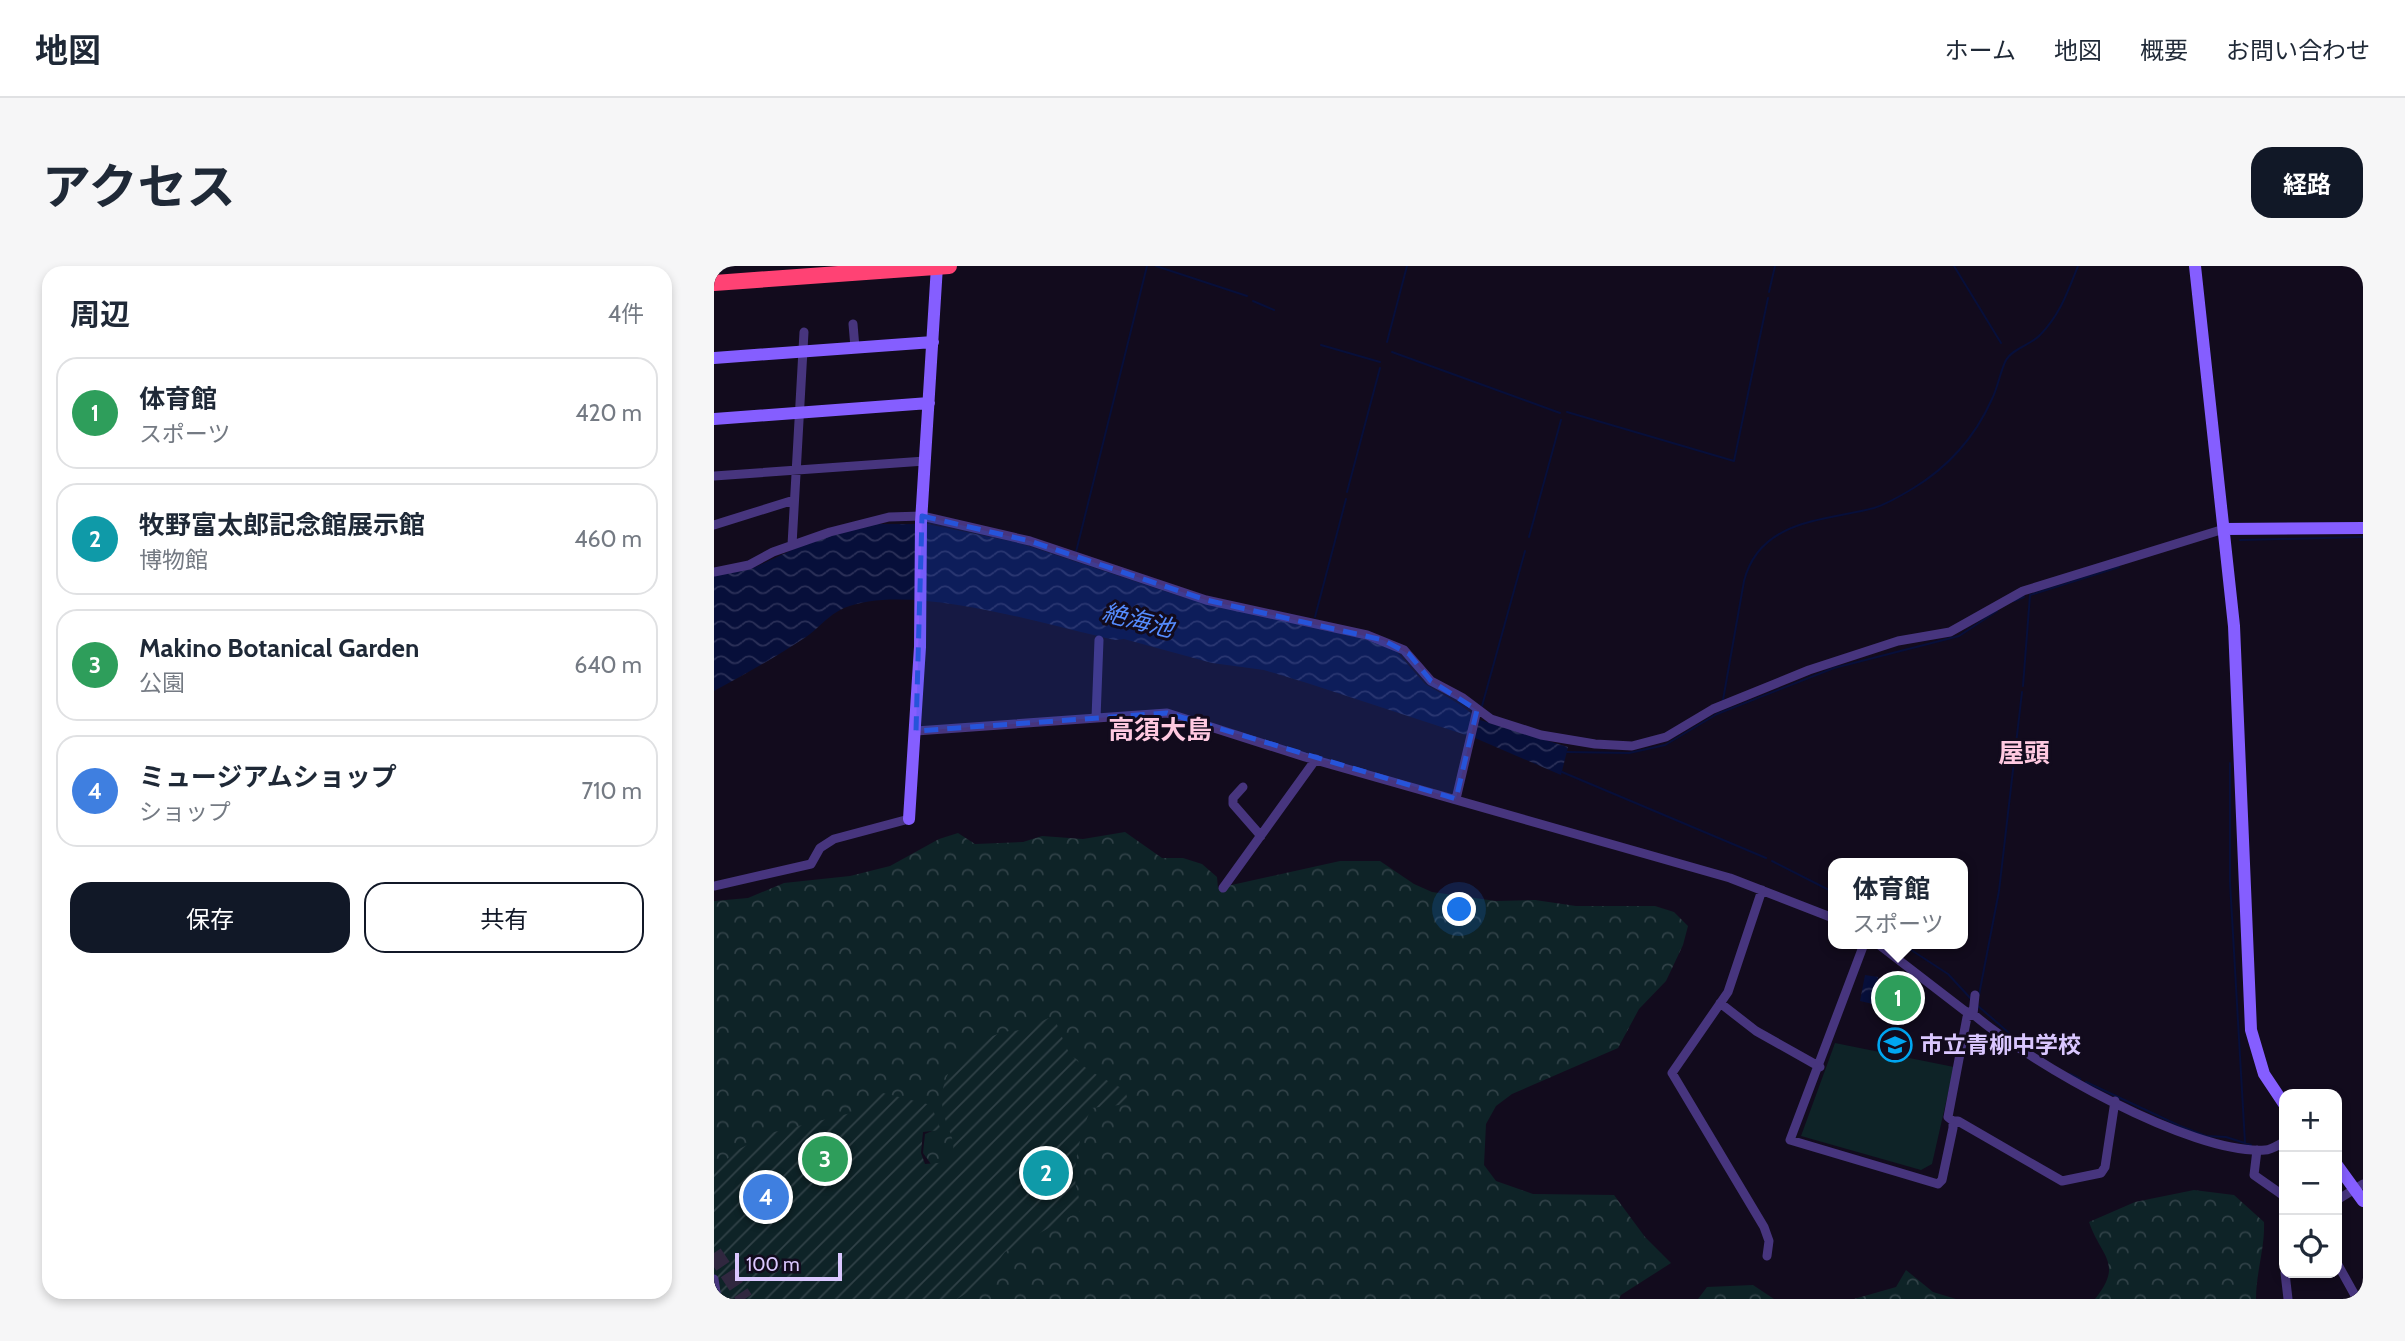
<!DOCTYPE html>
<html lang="ja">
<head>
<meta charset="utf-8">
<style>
  :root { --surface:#fff; --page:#f6f6f7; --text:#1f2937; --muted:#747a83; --line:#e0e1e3; --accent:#111827 }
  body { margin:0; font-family:Cabin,"Noto Sans JP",sans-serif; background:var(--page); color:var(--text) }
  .controls { position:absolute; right:21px; bottom:21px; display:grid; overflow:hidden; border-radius:14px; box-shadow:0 4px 10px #0003 }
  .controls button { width:63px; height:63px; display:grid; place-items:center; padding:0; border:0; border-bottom:2px solid var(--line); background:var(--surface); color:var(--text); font:35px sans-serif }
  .scale { position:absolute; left:21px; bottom:18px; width:107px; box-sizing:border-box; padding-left:7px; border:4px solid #dac7ff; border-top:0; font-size:19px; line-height:24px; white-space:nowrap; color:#dac7ff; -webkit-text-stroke:5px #120b1d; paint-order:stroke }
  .you { position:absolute; left:746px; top:644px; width:24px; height:24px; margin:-18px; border:5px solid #fff; border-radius:50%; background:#1a73e8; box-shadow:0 0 0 10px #1a73e833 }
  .badge { display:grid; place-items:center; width:46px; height:46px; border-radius:50%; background:var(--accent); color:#fff; font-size:23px; font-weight:700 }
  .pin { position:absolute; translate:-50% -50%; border:4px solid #fff; box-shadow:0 2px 7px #0006 }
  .popup { position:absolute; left:1114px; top:592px; width:140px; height:91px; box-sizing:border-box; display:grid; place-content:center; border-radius:14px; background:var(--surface); filter:drop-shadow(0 2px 5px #0005); font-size:23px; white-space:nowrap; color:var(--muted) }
  .popup b { font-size:26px; color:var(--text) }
  .popup::after { content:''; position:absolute; left:50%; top:100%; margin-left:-14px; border:14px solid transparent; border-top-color:var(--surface) }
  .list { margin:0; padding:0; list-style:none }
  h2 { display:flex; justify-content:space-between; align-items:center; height:91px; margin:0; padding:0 28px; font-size:30px }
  h2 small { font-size:23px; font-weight:400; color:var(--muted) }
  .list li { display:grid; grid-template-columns:46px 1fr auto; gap:21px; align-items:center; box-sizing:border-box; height:112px; margin:0 14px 14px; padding:0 14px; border:2px solid var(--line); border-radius:21px }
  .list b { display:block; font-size:26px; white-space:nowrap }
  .list p { margin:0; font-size:23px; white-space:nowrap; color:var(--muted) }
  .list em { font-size:23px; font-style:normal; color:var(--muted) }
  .actions { display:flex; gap:14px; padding:21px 28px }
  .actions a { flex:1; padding:16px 0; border:2px solid var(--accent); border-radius:21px; text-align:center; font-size:24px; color:var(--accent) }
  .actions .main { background:var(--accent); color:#fff }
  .icon { flex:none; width:38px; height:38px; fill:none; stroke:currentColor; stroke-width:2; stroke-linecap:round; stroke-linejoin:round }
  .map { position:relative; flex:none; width:1649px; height:1033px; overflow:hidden; border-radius:21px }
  header { display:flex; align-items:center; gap:42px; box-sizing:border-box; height:98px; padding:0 35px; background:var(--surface); border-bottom:2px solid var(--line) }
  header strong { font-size:33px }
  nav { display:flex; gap:38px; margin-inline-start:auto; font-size:24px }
  .intro { display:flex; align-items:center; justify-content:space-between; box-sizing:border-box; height:168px; padding:0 42px }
  h1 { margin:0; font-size:49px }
  .button { padding:18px 32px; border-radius:21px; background:var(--accent); color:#fff; font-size:24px; font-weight:700 }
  main { display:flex; gap:42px; padding:0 42px }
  aside { flex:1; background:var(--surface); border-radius:21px; box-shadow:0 4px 10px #0003 }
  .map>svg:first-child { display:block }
  .forest { fill:url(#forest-crowns) }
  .garden { fill:url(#garden-furrows) }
  .pitch { fill:#0e2327 }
  .water { fill:url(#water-waves) }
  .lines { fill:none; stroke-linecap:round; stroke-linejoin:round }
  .stream { stroke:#070f3a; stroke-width:2 }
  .highway-tunnel { stroke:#30273f; stroke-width:16; stroke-dasharray:16 8; stroke-linecap:butt }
  .street { stroke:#47357e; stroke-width:9 }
  .secondary { stroke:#855eff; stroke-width:12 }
  .highway { stroke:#ff4274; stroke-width:16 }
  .marked { fill:#2654da; fill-opacity:0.2; stroke:#2654da; stroke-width:5; stroke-dasharray:14 9; stroke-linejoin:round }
  .labels { text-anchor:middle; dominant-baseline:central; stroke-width:6; stroke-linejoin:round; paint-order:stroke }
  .poi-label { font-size:23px; font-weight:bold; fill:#dac7ff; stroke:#120b1d; text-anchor:start }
  .water-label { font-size:24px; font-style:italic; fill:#558cff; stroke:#120b1d }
  .quarter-label { font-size:26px; font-weight:bold; fill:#ffc9e0; stroke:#120b1d }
</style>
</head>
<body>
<header>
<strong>地図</strong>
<nav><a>ホーム</a><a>地図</a><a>概要</a><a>お問い合わせ</a></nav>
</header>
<div class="intro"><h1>アクセス</h1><a class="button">経路</a></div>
<main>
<aside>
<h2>周辺<small>4件</small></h2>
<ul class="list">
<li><span class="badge" style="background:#2e9e5b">1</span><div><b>体育館</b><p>スポーツ</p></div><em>420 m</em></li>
<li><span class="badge" style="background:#0f9aa8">2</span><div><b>牧野富太郎記念館展示館</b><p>博物館</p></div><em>460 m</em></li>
<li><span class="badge" style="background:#2e9e5b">3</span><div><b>Makino Botanical Garden</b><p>公園</p></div><em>640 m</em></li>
<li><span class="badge" style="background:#3f7fe0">4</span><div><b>ミュージアムショップ</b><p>ショップ</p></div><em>710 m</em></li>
</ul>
<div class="actions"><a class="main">保存</a><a>共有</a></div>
</aside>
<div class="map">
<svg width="1649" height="1033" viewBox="0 0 1649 1033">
  <defs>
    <pattern id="forest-crowns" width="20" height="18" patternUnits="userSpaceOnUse" patternTransform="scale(1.75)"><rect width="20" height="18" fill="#0e2327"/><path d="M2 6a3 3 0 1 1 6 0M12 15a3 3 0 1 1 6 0" fill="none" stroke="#304147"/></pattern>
    <pattern id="garden-furrows" width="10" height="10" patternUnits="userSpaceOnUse" patternTransform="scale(1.75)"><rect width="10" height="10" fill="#0e2327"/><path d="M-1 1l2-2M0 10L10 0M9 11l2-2" fill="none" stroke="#304147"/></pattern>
    <pattern id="water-waves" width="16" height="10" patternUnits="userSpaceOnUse" patternTransform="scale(1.75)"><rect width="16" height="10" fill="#070f3a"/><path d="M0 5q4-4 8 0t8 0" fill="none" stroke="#2b3058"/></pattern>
  </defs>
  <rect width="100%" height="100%" fill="#120b1d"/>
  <!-- forest -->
  <path class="forest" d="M411,566L448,592H469L488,598L503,611L504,622L626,595H666L700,618L718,626L782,635L821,634L862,640H941L960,646L974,660L969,679L952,715L925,743L904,782L798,828L782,840L772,858L770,899L782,915L819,928L900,929L931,971L957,997L907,1029L905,1033H120L219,901L209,887L211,868L225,862L219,847L0,914V635L34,632L70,617L136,610L176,600L225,573L244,567L261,578L309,576L328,570L369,573Z
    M1480,924L1520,929L1550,956C1551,983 1542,1006 1542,1033H1381C1410,997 1387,991 1375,956L1421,936Z
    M1192,1004L1219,1026L1242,1033H1140L1182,1021Z
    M1039,1019L1060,1033H984L993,1021Z"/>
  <!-- garden -->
  <path class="garden" d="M338,751C346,761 347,770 352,781C362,801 392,813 411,824L415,838L377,842C369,862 360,891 361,913C362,925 367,933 366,945L291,986L265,1020L243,1033H0V904L25,883L60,866L137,847L169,827L217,839L227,864L209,866L207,887L211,898L235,896C246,875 233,866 229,845C222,806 252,778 287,767C294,764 301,765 308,764C319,761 327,754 338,751Z"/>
  <!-- pitch -->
  <path class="pitch" d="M1174,709L1201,715L1194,752L1167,747Z
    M1121,777L1240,801L1218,898L1207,904L1087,870Z"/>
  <!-- water -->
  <path class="water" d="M159,258H213L305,277L468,331L642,370L682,385L711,418L745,438L766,454L854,481L847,509L761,472L593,417L550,404L498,397L410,373L401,374C331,359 195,315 130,342C114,349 105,362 92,371C62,391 31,408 0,425V310L37,303L95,276Z
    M1151,709L1164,711L1159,738L1146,735Z"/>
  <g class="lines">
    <!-- stream -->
    <path class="stream" d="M442,0L533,30
      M1240,0L1287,77
      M1055,26L1061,0
      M539,35L560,44
      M673,76L693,0
      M607,79L666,96
      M678,86L846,147
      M853,146L1020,195L1054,32
      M633,226L666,102
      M815,271L847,154
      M1526,274L1649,271
      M362,286L433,0
      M1300,335L1310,331
      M601,351L632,233
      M1309,420L1316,329L1405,301
      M1009,434L1030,315C1046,253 1110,255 1160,242C1173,238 1186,230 1198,223C1233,202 1261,171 1278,133C1284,121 1286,106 1292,94C1298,83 1318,78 1326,69C1346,49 1354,25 1364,0
      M768,440L811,285
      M853,486L915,487L951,479L1003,448L1120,402L1245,370L1283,345
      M1516,497V616L1531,877
      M848,506L1052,592
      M1058,595L1119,626
      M1188,678L1234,708L1258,734
      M1265,729L1285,625L1308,426
      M1264,740L1310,780
      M1356,808L1366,813
      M1372,816L1466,860L1492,870L1512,871L1537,879"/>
    <!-- highway-tunnel -->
    <path class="highway-tunnel" d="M0,987L31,1033"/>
    <!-- street -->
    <path class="street" d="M139,58L141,82
      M0,210L211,195
      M0,259L80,234
      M78,279L90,66
      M0,306L35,299L59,286L116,266L175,251L208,250L316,275L492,334L653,369L690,384L717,415L749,432L777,453L827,469L881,478L918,480L952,471L999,443L1095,404L1184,375L1236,366L1309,325L1510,263
      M382,452L385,374
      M202,465L453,447L591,491L1016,612L1119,652
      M529,521L519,532V538L547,570
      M742,533L763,444
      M0,620L97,598L106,582L120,573L195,553
      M509,622L602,493
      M1048,624L1014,726L958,807L1050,961L1055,975L1053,990
      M1150,678L1076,874L1224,918L1228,914L1239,862V855L1234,851L1253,751L1259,748L1261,729
      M1164,678L1251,745L1259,748C1315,796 1477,889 1551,884C1557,884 1564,879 1570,876
      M1006,737L1042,765L1106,801
      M1239,855H1244L1348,915L1387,907L1391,901L1401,835
      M1543,884L1540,909L1570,930
      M1623,934L1649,918
      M1623,997L1643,1033
      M1571,1007L1574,1033
      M0,1013L3,1033"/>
    <!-- secondary -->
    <path class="secondary" d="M1481,0L1520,360L1537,764L1550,808L1570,838
      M0,92L219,76
      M0,153L215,137
      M1510,263L1649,262
      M195,553L206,381L207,256L223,0
      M1623,899L1649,935"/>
    <!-- highway -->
    <path class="highway" d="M0,17L235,0"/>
  </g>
  <!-- marked area -->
  <path class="marked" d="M208,250L316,275L492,334L669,374L695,388L717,415L763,444L742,533L453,447L202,465Z"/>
  <!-- icons -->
  <defs>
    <symbol id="school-ring" viewBox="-11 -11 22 22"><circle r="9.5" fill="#120b1d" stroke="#00a6f2" stroke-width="1.5"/><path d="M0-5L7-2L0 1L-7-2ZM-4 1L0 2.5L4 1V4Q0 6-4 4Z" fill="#00a6f2"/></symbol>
  </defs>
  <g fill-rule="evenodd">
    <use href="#school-ring" x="1162" y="760" width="38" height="38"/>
  </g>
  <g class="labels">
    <!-- poi labels -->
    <g class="poi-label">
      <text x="1206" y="779">市立青柳中学校</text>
    </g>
    <!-- water labels -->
    <g class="water-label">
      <text transform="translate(424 354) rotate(14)">絶海池</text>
    </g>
    <!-- quarter labels -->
    <g class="quarter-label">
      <text x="446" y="464">高須大島</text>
      <text x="1310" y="487">屋頭</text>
    </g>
  </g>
</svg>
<div class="controls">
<button>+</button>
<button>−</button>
<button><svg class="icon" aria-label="locate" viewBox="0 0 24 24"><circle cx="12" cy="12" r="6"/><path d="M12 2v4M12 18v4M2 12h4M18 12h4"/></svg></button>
</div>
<div class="scale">100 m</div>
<div class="you"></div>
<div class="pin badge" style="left:1184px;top:732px;background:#2e9e5b">1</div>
<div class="popup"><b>体育館</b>スポーツ</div>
<div class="pin badge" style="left:332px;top:907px;background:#0f9aa8">2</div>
<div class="pin badge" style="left:111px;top:893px;background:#2e9e5b">3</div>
<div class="pin badge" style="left:52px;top:931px;background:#3f7fe0">4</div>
</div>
</main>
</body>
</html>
